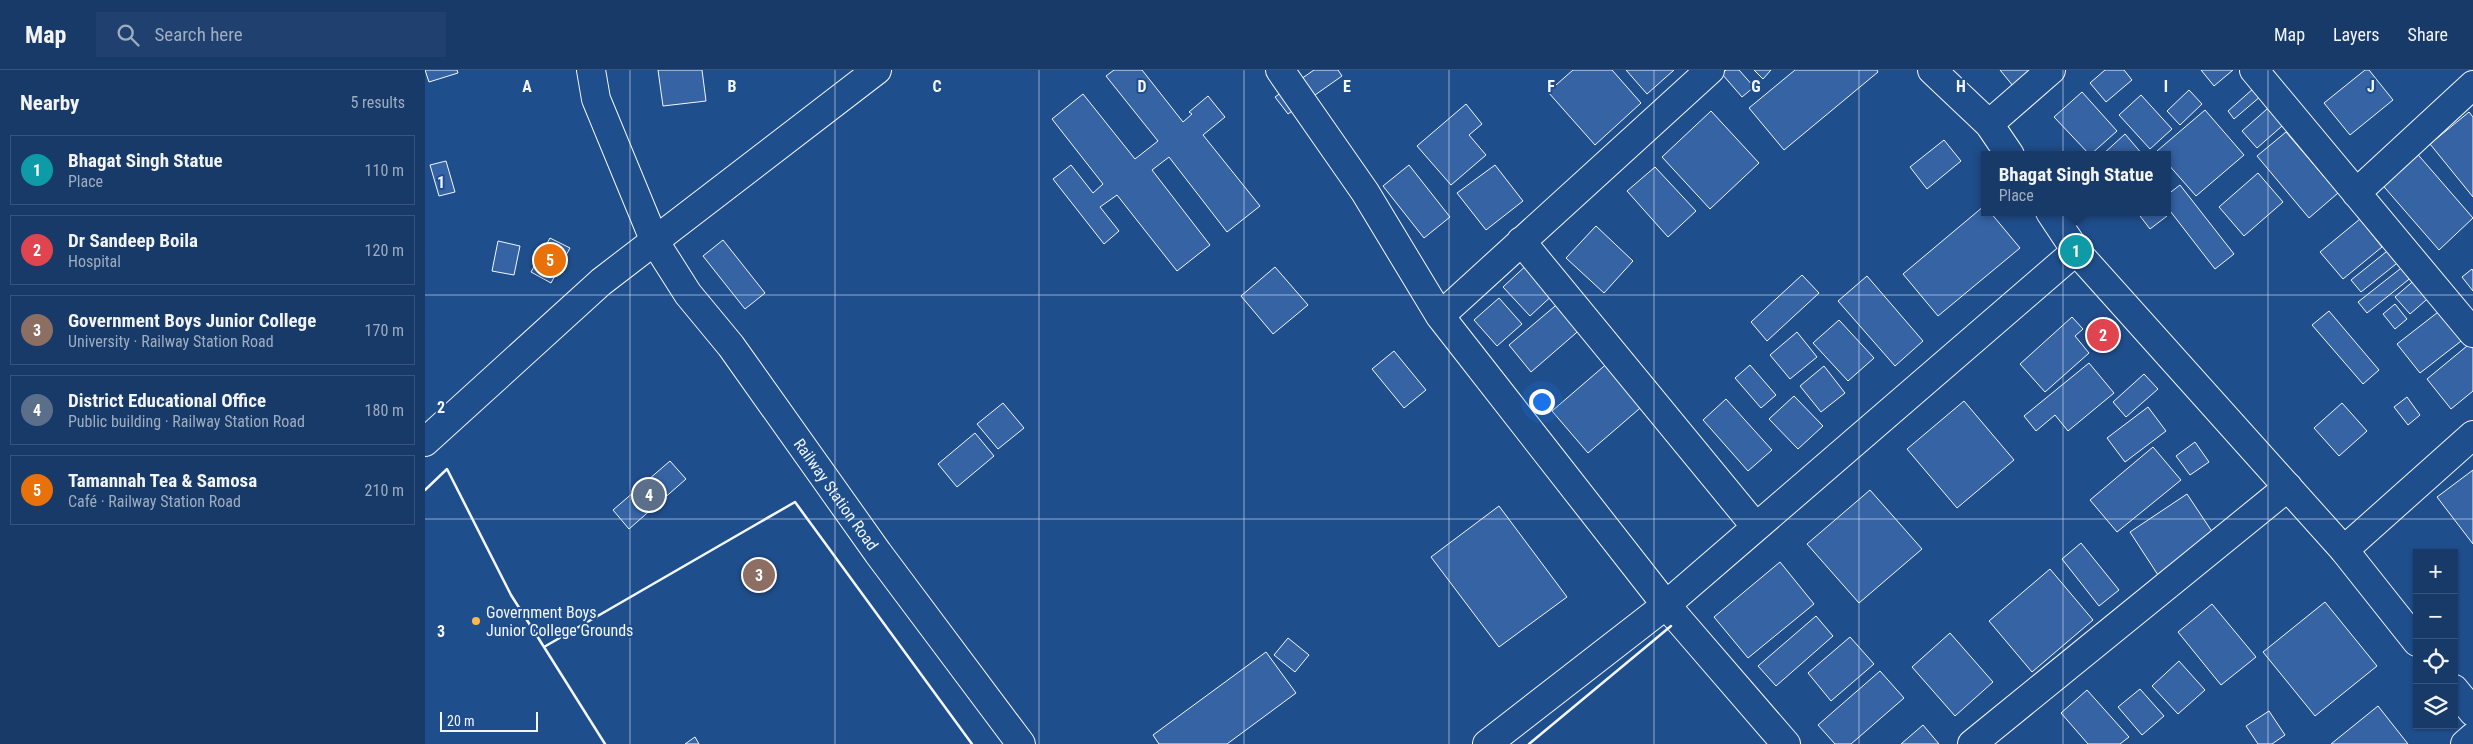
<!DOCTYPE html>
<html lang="en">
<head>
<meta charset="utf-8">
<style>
  :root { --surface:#173a69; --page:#20416f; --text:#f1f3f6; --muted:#9eadc0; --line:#36547d; --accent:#90b9f0 }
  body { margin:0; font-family:"Roboto Condensed",sans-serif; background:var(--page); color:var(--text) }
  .controls { position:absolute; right:15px; bottom:15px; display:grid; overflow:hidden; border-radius:0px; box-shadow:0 1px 4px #0004 }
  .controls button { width:45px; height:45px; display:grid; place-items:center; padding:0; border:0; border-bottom:1px solid var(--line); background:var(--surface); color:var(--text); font:25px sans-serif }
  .scale { position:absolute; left:15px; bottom:12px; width:98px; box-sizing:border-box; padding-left:5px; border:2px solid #f2f6ff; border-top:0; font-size:14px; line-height:18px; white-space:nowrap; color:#f2f6ff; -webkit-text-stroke:4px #1f4e8c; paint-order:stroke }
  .you { position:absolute; left:1116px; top:331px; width:18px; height:18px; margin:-12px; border:4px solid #fff; border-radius:50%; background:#1a73e8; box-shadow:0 0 0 8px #1a73e833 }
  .badge { display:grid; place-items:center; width:32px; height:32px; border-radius:50%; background:var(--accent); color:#fff; font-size:16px; font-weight:700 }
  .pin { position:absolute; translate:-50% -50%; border:2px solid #fff; box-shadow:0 1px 5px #0006 }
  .popup { position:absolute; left:1556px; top:81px; width:190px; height:65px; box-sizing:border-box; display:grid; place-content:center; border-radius:0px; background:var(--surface); filter:drop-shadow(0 1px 4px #0005); font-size:16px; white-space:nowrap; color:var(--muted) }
  .popup b { font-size:19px; color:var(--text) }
  .popup::after { content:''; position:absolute; left:50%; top:100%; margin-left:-10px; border:10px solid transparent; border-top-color:var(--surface) }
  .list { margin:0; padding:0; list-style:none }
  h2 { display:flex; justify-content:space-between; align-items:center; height:65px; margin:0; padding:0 20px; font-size:21px }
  h2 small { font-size:16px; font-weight:400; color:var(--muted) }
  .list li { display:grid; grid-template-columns:32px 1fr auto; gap:15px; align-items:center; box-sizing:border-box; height:70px; margin:0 10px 10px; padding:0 10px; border:1px solid var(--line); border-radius:0px }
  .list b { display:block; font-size:19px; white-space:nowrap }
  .list p { margin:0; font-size:16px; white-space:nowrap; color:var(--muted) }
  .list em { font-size:16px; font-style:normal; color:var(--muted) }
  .icon { flex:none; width:28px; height:28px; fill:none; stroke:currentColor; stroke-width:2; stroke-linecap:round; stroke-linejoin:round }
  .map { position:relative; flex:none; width:2048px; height:674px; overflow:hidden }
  header { display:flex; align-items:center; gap:30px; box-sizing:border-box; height:70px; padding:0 25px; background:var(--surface); border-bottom:1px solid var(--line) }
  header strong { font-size:24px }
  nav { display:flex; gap:28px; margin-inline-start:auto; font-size:18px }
  .search { width:350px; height:45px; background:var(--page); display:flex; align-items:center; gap:12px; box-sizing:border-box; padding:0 18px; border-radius:0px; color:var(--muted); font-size:19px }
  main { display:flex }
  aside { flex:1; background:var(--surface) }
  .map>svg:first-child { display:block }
  .building { fill:#3563a3; stroke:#f2f6ff }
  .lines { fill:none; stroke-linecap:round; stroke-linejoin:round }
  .minor-casing { stroke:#f2f6ff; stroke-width:30 }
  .tertiary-casing { stroke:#f2f6ff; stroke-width:30 }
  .minor { stroke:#1f4e8c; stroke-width:28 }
  .tertiary { stroke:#1f4e8c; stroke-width:28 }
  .wall { stroke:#f2f6ff; stroke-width:2.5 }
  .grid { fill:none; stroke:#f2f6ff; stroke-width:1; stroke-opacity:0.55 }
  .poi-dot { fill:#ffb74d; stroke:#1f4e8c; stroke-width:2 }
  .labels { text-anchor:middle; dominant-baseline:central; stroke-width:4; stroke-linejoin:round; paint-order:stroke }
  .street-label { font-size:16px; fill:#f2f6ff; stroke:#1f4e8c }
  .poi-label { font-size:16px; fill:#f2f6ff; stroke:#1f4e8c; text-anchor:start }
  .grid-label { font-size:16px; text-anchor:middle; font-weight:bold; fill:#f2f6ff; stroke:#1f4e8c; stroke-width:4; stroke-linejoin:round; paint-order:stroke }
</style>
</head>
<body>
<header>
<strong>Map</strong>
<div class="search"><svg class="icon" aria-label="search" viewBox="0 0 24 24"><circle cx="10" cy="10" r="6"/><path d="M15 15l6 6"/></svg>Search here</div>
<nav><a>Map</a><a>Layers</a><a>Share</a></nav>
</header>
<main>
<aside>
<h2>Nearby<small>5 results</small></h2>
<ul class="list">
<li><span class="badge" style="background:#0f9aa8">1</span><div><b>Bhagat Singh Statue</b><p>Place</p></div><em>110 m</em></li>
<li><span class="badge" style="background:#e0444e">2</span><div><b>Dr Sandeep Boila</b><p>Hospital</p></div><em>120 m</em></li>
<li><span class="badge" style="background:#8d6e63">3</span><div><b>Government Boys Junior College</b><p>University · Railway Station Road</p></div><em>170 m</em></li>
<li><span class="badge" style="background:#5c6f8a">4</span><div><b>District Educational Office</b><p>Public building · Railway Station Road</p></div><em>180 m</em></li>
<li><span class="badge" style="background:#e8710a">5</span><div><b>Tamannah Tea &amp; Samosa</b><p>Café · Railway Station Road</p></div><em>210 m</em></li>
</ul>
</aside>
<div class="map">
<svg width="2048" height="674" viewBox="0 0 2048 674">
  <rect width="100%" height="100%" fill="#1f4e8c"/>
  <!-- building -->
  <path class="building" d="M0,0H32L33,3L4,12Z
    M233,0H277L281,31L238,36Z
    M689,0H717L758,52L767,44L764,42L783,26L800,47L778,65L835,136L802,162L744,87L727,100L785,175L752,201L692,125L675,137L694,161L679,174L628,109L646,95L668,123L678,114L627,49L658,24L710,89L733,71L681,6Z
    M889,0H913L917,6L863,44L850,27Z
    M1148,0H1187L1216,33L1170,75L1123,22Z
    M1201,0H1249L1222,24Z
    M1301,0H1314L1329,17L1317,27L1297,4Z
    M1329,0H1346L1338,9Z
    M1370,0H1452L1453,2L1359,80L1324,38Z
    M1575,0H1620L1593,22Z
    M1680,0H1699L1707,10L1681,32L1665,13Z
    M1776,0H1808L1789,16Z
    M1940,0H1944L1968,30L1925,65L1899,33Z
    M1829,18L1836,26L1809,49L1803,41Z
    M1764,20L1777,34L1755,55L1742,41Z
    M1657,22L1692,61L1665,85L1629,47Z
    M1716,25L1747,59L1725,79L1694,45Z
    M1850,32L1865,49L1832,78L1817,61Z
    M1041,34L1057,54L1044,65L1061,85L1026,115L992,76Z
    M1780,40L1819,85L1771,126L1742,93V85H1735L1732,81Z
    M1286,41L1334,93L1285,139L1237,87Z
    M2044,42L2048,47V127L2005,74Z
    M1861,62L1913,123L1884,148L1832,86Z
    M1700,64L1718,85H1677Z
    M1519,70L1536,91L1502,119L1485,97Z
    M1982,72L2048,148L2014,180L1947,103Z
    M21,91L30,122L14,126L5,95Z
    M984,95L1025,147L999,168L958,116Z
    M1070,95L1098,131L1061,160L1032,123Z
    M1230,97L1271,141L1243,167L1202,121Z
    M1833,103L1858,132L1819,166L1794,137Z
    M1755,115L1809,184L1790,199L1742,137V125Z
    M1559,136L1560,142H1565L1595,178L1513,246L1478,204Z
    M1712,142H1739L1742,146L1725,159Z
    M1935,149L1957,177L1918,209L1895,182Z
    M1171,156L1208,191L1179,223L1141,188Z
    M125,168L145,178L126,213L106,202Z
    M298,170L340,223L320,239L278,186Z
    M73,171L95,176L89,205L67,201Z
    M1966,178L1976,190L1936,222L1926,210Z
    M1105,192L1132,221L1105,246L1078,217Z
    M1980,195L1988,206L1942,243L1933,232Z
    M850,197L883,235L848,264L816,226Z
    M2047,199L2048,201V221L2037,207Z
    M1377,205L1394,223L1342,271L1326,252Z
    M1442,206L1498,271L1470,296L1413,231Z
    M1993,207L2008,224L1985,244L1970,227Z
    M1074,228L1097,254L1072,276L1049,250Z
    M1136,231L1158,257L1106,302L1084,275Z
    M1970,234L1982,249L1970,259L1958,244Z
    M2017,239L2040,268L1995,303L1972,274Z
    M1904,241L1954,300L1938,314L1887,255Z
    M1647,247L1658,259L1650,266L1664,283L1620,322L1595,294Z
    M1414,250L1449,288L1423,311L1388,273Z
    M1372,262L1392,287L1365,309L1345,285Z
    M2048,271V321L2026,339L2002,309Z
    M969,281L1001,320L979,338L947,299Z
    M1185,291L1221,333L1163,383L1127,341Z
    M1664,293L1689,323L1643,361L1630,345L1611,361L1599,346Z
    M1325,295L1351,325L1336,338L1310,308Z
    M1399,296L1420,323L1396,342L1375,316Z
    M1719,304L1733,319L1701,347L1688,332Z
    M1369,326L1398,356L1373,379L1344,349Z
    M1982,327L1995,345L1983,355L1969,337Z
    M1301,329L1347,380L1323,401L1278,350Z
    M1539,331L1589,390L1532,438L1482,379Z
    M578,333L599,358L573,379L552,354Z
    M1917,333L1942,361L1914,386L1889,358Z
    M1723,337L1741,361L1700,392L1682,368Z
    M550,363L569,386L532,417L513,394Z
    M1770,372L1784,392L1765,405L1751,386Z
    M1728,377L1756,410L1692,462L1665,430Z
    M245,391L261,409L204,459L188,440Z
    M2048,400V474L2012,427Z
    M1445,420L1497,479L1434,533L1382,474Z
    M1762,424L1790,466L1733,505L1705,462Z
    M1074,436L1142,527L1074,577L1006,487Z
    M1656,473L1694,520L1674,536L1637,489Z
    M1355,492L1389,534L1323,588L1289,547Z
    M1625,499L1668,550L1607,602L1564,551Z
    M1900,532L1952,596L1890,646L1838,582Z
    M1787,534L1831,587L1796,615L1753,562Z
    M1391,546L1408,566L1351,616L1333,596Z
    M1525,563L1568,612L1530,646L1487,597Z
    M1425,567L1449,594L1406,631L1383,603Z
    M863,568L884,585L870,602L849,585Z
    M841,582L871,623L802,674H734L728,665Z
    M1754,591L1780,620L1753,644L1727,616Z
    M1455,601L1479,628L1426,674H1410L1393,655Z
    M1715,619L1739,646L1717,665L1693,637Z
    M1662,620L1704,667L1695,674H1663L1636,643Z
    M1953,636L1983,674H1906Z
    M1844,641L1860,665L1847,674H1833L1821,656Z
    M1498,655L1514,674H1476Z
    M270,667L274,674H260Z"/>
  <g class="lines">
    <defs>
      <path id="minor" d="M855,0L940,122L1015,246L1241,535L1651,181
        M1829,0L2048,263
        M1564,54L1626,0
        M1931,123L2048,15
        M1096,171L1331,457
        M1015,246L1285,0
        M0,372L176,212L452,0
        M1919,480L2048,365
        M1062,674L1241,535L1361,674
        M1547,674L1863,417
        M2040,674L2048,667"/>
      <g id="tertiary">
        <path id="s1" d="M166,0L171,29L230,172L263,224L306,276L453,483L596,674"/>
        <path d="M1507,0L1564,54L1585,85"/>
        <path d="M1625,142L1651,181L1919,480L1992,572"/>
        <path d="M2029,619L2048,642"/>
      </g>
    </defs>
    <!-- minor casing -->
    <use href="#minor" class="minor-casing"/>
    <!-- tertiary casing -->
    <use href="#tertiary" class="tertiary-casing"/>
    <!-- minor -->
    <use href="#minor" class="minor"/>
    <!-- tertiary -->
    <use href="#tertiary" class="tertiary"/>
    <!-- wall -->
    <path class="wall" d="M0,420L22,399L86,525L119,577
      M180,674L119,577L370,432L547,674
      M1104,674L1246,556"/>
  </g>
  <!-- grid -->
  <path class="grid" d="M205,0V674M410,0V674M614,0V674M819,0V674M1024,0V674M1229,0V674M1434,0V674M1638,0V674M1843,0V674M0,225H2048M0,449H2048"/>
  <!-- markers -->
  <circle class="poi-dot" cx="51" cy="551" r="5"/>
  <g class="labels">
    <!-- street labels -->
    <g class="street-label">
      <text stroke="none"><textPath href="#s1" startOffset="495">Railway Station Road</textPath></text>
    </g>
    <!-- poi labels -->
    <g class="poi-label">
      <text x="61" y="542">Government Boys<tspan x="61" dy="18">Junior College Grounds</tspan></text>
    </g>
  </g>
  <g class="grid-label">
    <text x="102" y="22">A</text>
    <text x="307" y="22">B</text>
    <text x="512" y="22">C</text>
    <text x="717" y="22">D</text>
    <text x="922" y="22">E</text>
    <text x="1126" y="22">F</text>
    <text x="1331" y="22">G</text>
    <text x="1536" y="22">H</text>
    <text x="1741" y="22">I</text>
    <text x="1946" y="22">J</text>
    <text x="16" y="118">1</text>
    <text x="16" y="343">2</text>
    <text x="16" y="567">3</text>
  </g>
</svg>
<div class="controls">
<button>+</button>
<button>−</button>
<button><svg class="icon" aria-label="locate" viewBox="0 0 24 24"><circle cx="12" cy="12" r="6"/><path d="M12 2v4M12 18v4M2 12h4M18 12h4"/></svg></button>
<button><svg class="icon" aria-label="layers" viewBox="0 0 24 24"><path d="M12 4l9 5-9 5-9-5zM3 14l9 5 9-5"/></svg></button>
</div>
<div class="scale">20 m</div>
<div class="you"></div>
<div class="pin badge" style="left:1651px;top:181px;background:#0f9aa8">1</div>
<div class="popup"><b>Bhagat Singh Statue</b>Place</div>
<div class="pin badge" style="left:1678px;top:265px;background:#e0444e">2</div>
<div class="pin badge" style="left:334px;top:505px;background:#8d6e63">3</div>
<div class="pin badge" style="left:224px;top:425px;background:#5c6f8a">4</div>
<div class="pin badge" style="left:125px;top:190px;background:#e8710a">5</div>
</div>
</main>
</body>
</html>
